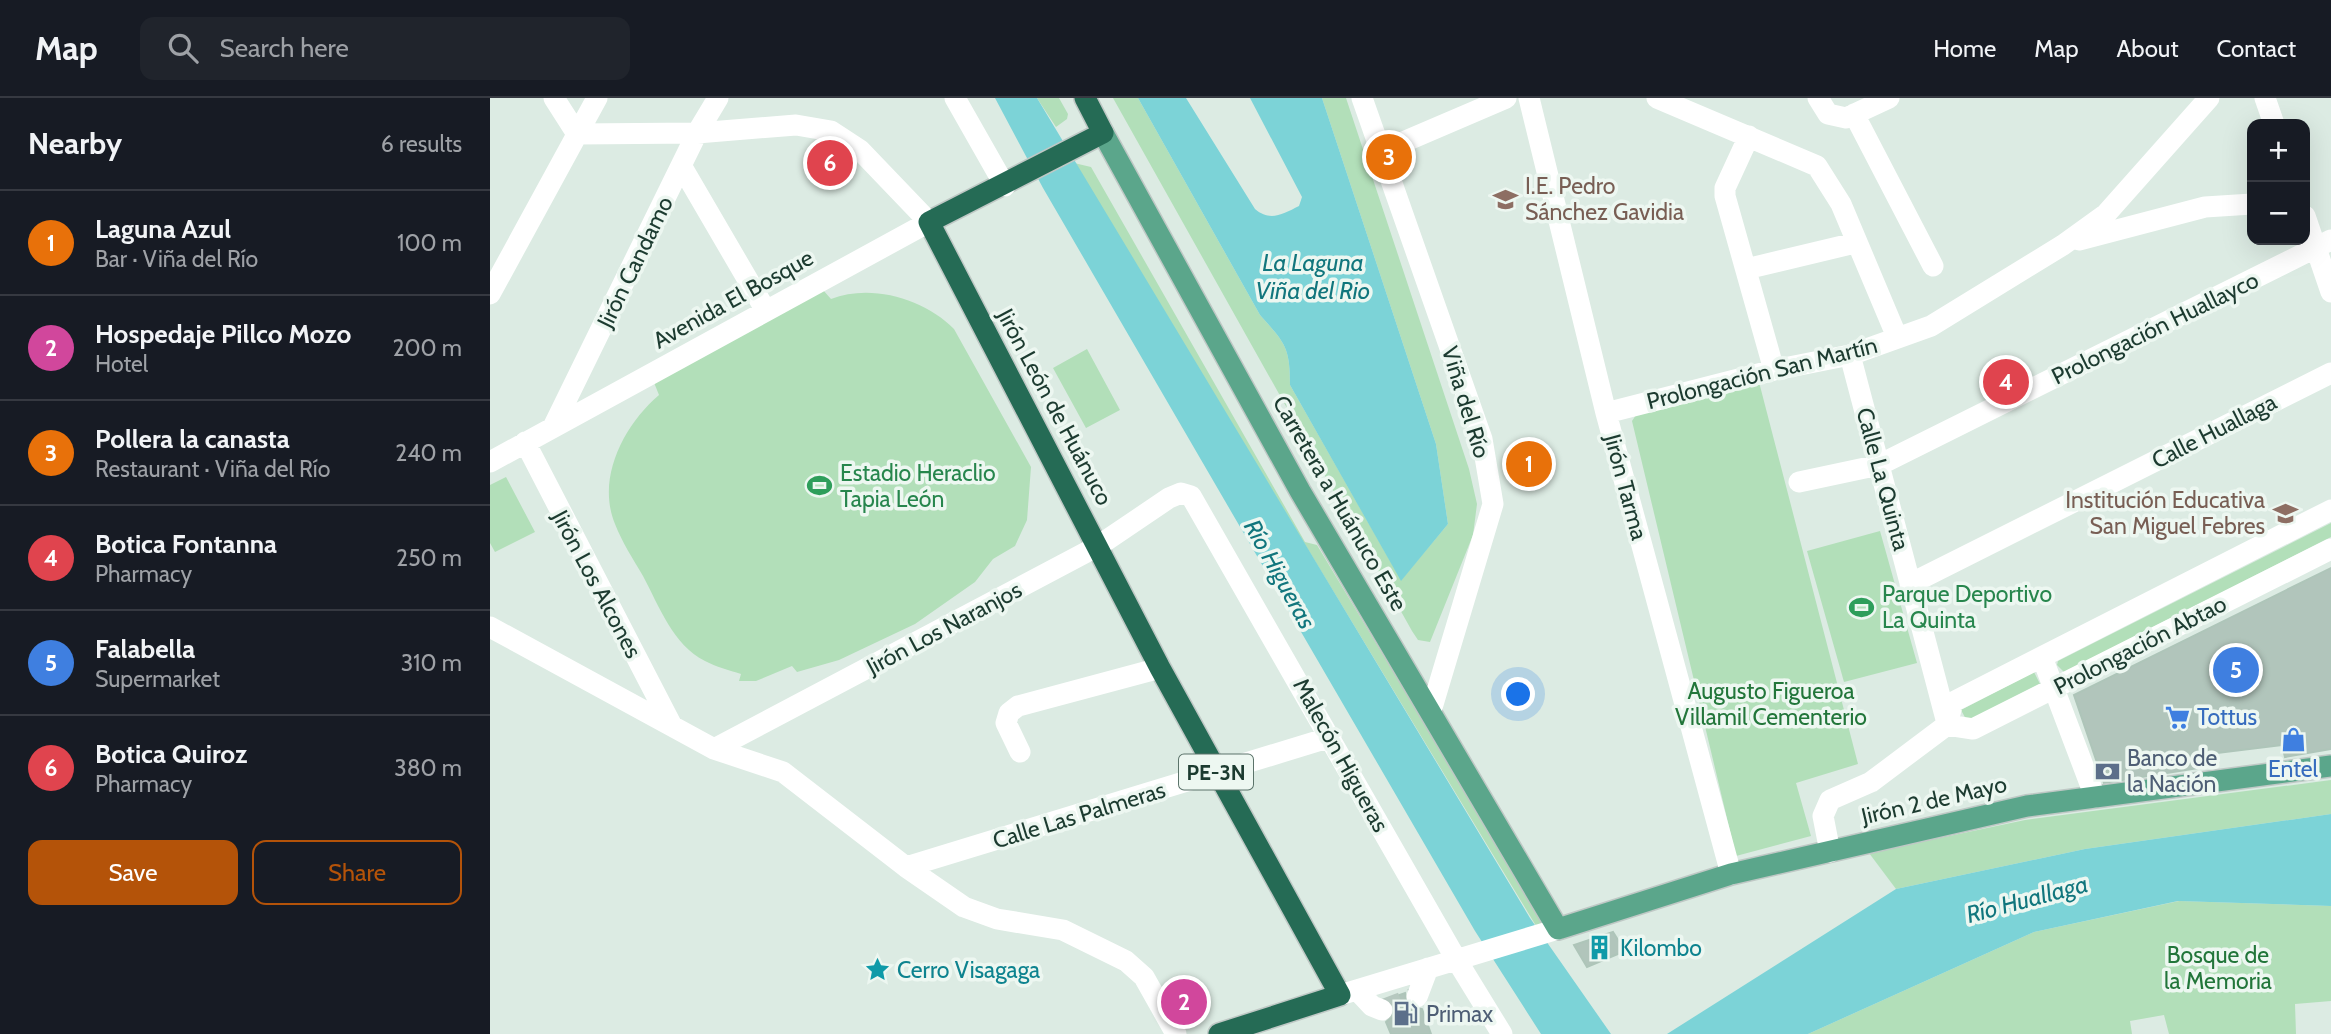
<!DOCTYPE html>
<html lang="en">
<head>
<meta charset="utf-8">
<style>
  :root { --surface:#171b24; --page:#20242c; --text:#f1f3f6; --muted:#9ea1a6; --line:#363941; --accent:#b45309 }
  body { margin:0; font-family:Cabin,sans-serif; background:var(--page); color:var(--text) }
  .controls { position:absolute; right:21px; top:21px; display:grid; overflow:hidden; border-radius:14px; box-shadow:0 7px 28px #0002 }
  .controls button { width:63px; height:63px; display:grid; place-items:center; padding:0; border:0; border-bottom:2px solid var(--line); background:var(--surface); color:var(--text); font:35px sans-serif }
  .you { position:absolute; left:1029px; top:597px; width:24px; height:24px; margin:-18px; border:5px solid #fff; border-radius:50%; background:#1a73e8; box-shadow:0 0 0 10px #1a73e833 }
  .badge { display:grid; place-items:center; width:46px; height:46px; border-radius:50%; background:var(--accent); color:#fff; font-size:23px; font-weight:700 }
  .pin { position:absolute; translate:-50% -50%; border:4px solid #fff; box-shadow:0 2px 7px #0006 }
  .list { margin:0; padding:0; list-style:none }
  h2 { display:flex; justify-content:space-between; align-items:center; height:91px; margin:0; padding:0 28px; font-size:30px }
  h2 small { font-size:23px; font-weight:400; color:var(--muted) }
  .list li { display:grid; grid-template-columns:46px 1fr auto; gap:21px; align-items:center; box-sizing:border-box; height:105px; padding:0 28px; border-top:2px solid var(--line) }
  .list b { display:block; font-size:26px; white-space:nowrap }
  .list p { margin:0; font-size:23px; white-space:nowrap; color:var(--muted) }
  .list em { font-size:23px; font-style:normal; color:var(--muted) }
  .actions { display:flex; gap:14px; padding:21px 28px }
  .actions a { flex:1; padding:16px 0; border:2px solid var(--accent); border-radius:14px; text-align:center; font-size:24px; color:var(--accent) }
  .actions .main { background:var(--accent); color:#fff }
  .icon { flex:none; width:38px; height:38px; fill:none; stroke:currentColor; stroke-width:2; stroke-linecap:round; stroke-linejoin:round }
  .map { position:relative; flex:none; width:1841px; height:936px; overflow:hidden }
  header { display:flex; align-items:center; gap:42px; box-sizing:border-box; height:98px; padding:0 35px; background:var(--surface); border-bottom:2px solid var(--line) }
  header strong { font-size:33px }
  nav { display:flex; gap:38px; margin-inline-start:auto; font-size:24px }
  .search { width:490px; height:63px; background:var(--page); display:flex; align-items:center; gap:18px; box-sizing:border-box; padding:0 24px; border-radius:14px; color:var(--muted); font-size:26px }
  main { display:flex }
  aside { flex:1; background:var(--surface) }
  .map>svg:first-child { display:block }
  .green { fill:#b2dfb9 }
  .water { fill:#7cd3d7 }
  .building { fill:#b1c5bb; stroke:#aec5b9; stroke-width:2 }
  .lines { fill:none; stroke-linecap:round; stroke-linejoin:round }
  .minor-tunnel { stroke:#b6c8bf; stroke-width:21; stroke-dasharray:21 10; stroke-linecap:butt }
  .major-casing { stroke:#bfc8c5; stroke-width:24 }
  .highway-casing { stroke:#bfc8c5; stroke-width:24 }
  .minor { stroke:#fff; stroke-width:21 }
  .major { stroke:#5ba68b; stroke-width:21 }
  .highway { stroke:#256b55; stroke-width:21 }
  .labels { text-anchor:middle; dominant-baseline:central; stroke-width:7; stroke-linejoin:round; paint-order:stroke }
  .shield { fill:#edf7f1; stroke:#5b736a; stroke-width:2 }
  .shield-label { font-size:21px; font-weight:bold; fill:#1c3b30 }
  .education-label { font-size:23px; fill:#785e54; stroke:#edf7f1; text-anchor:start }
  .street-label { font-size:23px; fill:#1c3b30; stroke:#edf7f1 }
  .leisure-label { font-size:23px; fill:#27864d; stroke:#edf7f1; text-anchor:start }
  .park-label { font-size:23px; fill:#22763a; stroke:#edf7f1 }
  .shop-label { font-size:23px; fill:#366cbe; stroke:#edf7f1; text-anchor:start }
  .service-label { font-size:23px; fill:#4e5e75; stroke:#edf7f1; text-anchor:start }
  .culture-label { font-size:23px; fill:#0d838f; stroke:#edf7f1; text-anchor:start }
  .water-label { font-size:24px; font-style:italic; fill:#11767d; stroke:#edf7f1 }
</style>
</head>
<body>
<header>
<strong>Map</strong>
<div class="search"><svg class="icon" aria-label="search" viewBox="0 0 24 24"><circle cx="10" cy="10" r="6"/><path d="M15 15l6 6"/></svg>Search here</div>
<nav><a>Home</a><a>Map</a><a>About</a><a>Contact</a></nav>
</header>
<main>
<aside>
<h2>Nearby<small>6 results</small></h2>
<ul class="list">
<li><span class="badge" style="background:#e8710a">1</span><div><b>Laguna Azul</b><p>Bar · Viña del Río</p></div><em>100 m</em></li>
<li><span class="badge" style="background:#d1479c">2</span><div><b>Hospedaje Pillco Mozo</b><p>Hotel</p></div><em>200 m</em></li>
<li><span class="badge" style="background:#e8710a">3</span><div><b>Pollera la canasta</b><p>Restaurant · Viña del Río</p></div><em>240 m</em></li>
<li><span class="badge" style="background:#e0444e">4</span><div><b>Botica Fontanna</b><p>Pharmacy</p></div><em>250 m</em></li>
<li><span class="badge" style="background:#3f7fe0">5</span><div><b>Falabella</b><p>Supermarket</p></div><em>310 m</em></li>
<li><span class="badge" style="background:#e0444e">6</span><div><b>Botica Quiroz</b><p>Pharmacy</p></div><em>380 m</em></li>
</ul>
<div class="actions"><a class="main">Save</a><a>Share</a></div>
</aside>
<div class="map">
<svg width="1841" height="936" viewBox="0 0 1841 936">
  <rect width="100%" height="100%" fill="#dcebe3"/>
  <!-- green -->
  <path class="green" d="M547,0H569L578,16L577,21L566,29Z
    M623,0H648L770,217C795,245 800,249 800,287L911,482L958,426L946,346L832,0H856L979,371L987,406L983,437L940,544L928,542L922,533Z
    M584,65L601,69L815,444L827,447L1056,828L1051,836Z
    M333,192L341,201C381,185 435,201 464,231L541,369L537,422L525,448L503,461L485,484L425,526L349,562L307,574L302,568L266,583H249L251,576C239,572 226,569 215,563C183,547 169,508 153,478C143,461 132,444 125,426C106,380 134,327 169,297L163,282Z
    M597,251L630,312L596,330L563,270Z
    M1269,284L1368,666L1306,685L1321,738L1246,758L1142,323L1148,314Z
    M16,379L45,434L5,454L0,445V387Z
    M1841,425V439L1574,574L1567,567L1568,563Z
    M1390,433L1427,565L1354,584L1317,453Z
    M1544,574L1550,586L1477,623L1471,612Z
    M1841,682V716L1595,751L1406,791L1379,755L1535,722Z
    M1689,803L1841,808V903L1805,906L1806,936H1679L1674,917L1640,923L1642,936H1318L1544,834Z"/>
  <!-- water -->
  <path class="water" d="M505,0H547L1040,820L1121,936H1051L985,833L553,90Z
    M648,0H696L765,111C780,124 793,116 809,108L812,99L760,0H832L946,346L958,426L911,483L800,287C800,249 795,245 770,217Z
    M1841,716V808L1688,803L1544,834L1318,936H1177L1406,791L1595,751Z"/>
  <!-- building -->
  <path class="building" d="M1841,470V651L1795,659L1792,647L1727,655L1728,667L1614,685L1584,597Z
    M1123,834L1135,853L1097,869L1084,847Z
    M915,895L917,908L932,911L941,936H901L896,924L904,917L905,911L898,901Z"/>
  <g class="lines">
    <!-- minor-tunnel -->
    <path class="minor-tunnel" d="M892,912L927,899"/>
    <defs>
      <path id="major" d="M613,35L810,393L1068,831L1241,776L1537,708L1841,668"/>
      <path id="highway" d="M595,0L613,35L439,124L670,570L850,897L729,936"/>
    </defs>
    <!-- major casing -->
    <use href="#major" class="major-casing"/>
    <!-- highway casing -->
    <use href="#highway" class="highway-casing"/>
    <!-- minor -->
    <path class="minor" d="M465,0L515,88
      M872,0L992,341L1003,406L941,613
      M1039,0L1116,315L1241,776
      M1167,0L1327,68L1351,106L1407,239
      M1328,0L1338,16L1356,20L1399,0
      M1775,0L1784,26
      M1364,16L1443,168
      M1259,38L1235,90V98L1284,272
      M890,54L1016,0
      M192,69L276,213
      M1815,118L1841,194
      M1589,142L1715,109L1762,106
      M1256,171L1365,145
      M0,196L107,0
      M1360,257L1457,625
      M1116,315L1284,272L1360,257L1441,228L1573,147L1616,116L1719,0
      M63,329L207,35L228,0
      M35,344L181,626
      M0,364L439,124L370,52L341,33L306,27L207,35L87,36L64,0
      M1309,384L1389,367L1841,142
      M1420,486L1841,275
      M0,529L224,651L293,674L416,769L474,809L507,821L573,832L636,863L654,879L686,936
      M1552,559L1605,699
      M1457,627L1483,631L1841,451
      M224,651L608,448L679,400L691,395L701,398L966,861L1012,936
      M530,654L516,625L519,615L528,608L670,570
      M1340,754L1333,718L1340,702L1381,684L1457,627L1463,604L1841,412
      M416,769L841,639
      M867,892L882,908L892,912
      M850,897L1068,831
      M927,899L938,870"/>
    <!-- major -->
    <use href="#major" class="major"/>
    <!-- highway -->
    <use href="#highway" class="highway"/>
  </g>
  <!-- icons -->
  <defs>
    <symbol id="school-bare" viewBox="-9 -9 18 18"><path d="M0-5L7-2L0 1L-7-2ZM-4 1L0 2.5L4 1V4Q0 6-4 4Z" fill="#8d6e63" stroke="#edf7f1" stroke-width="2.5" paint-order="stroke"/></symbol>
    <symbol id="stadium-bare" viewBox="-9 -9 18 18"><path d="M0-5a6.5 5 0 1 0 0 10a6.5 5 0 1 0 0-10ZM-3.5-1.8h7v3.6h-7Z" fill="#2e9e5b" stroke="#edf7f1" stroke-width="2.5" paint-order="stroke"/></symbol>
    <symbol id="supermarket-bare" viewBox="-9 -9 18 18"><path d="M-6-5.5h2.5l.6 2H6L4.5 2H-2.5L-4.4-4H-6ZM-1.5 3.2a1.3 1.3 0 1 0 .1 0ZM3 3.2a1.3 1.3 0 1 0 .1 0Z" fill="#3f7fe0" stroke="#edf7f1" stroke-width="2.5" paint-order="stroke"/></symbol>
    <symbol id="shop-bare" viewBox="-9 -9 18 18"><path d="M-5-2.5h2.3a2.7 3.5 0 0 1 5.4 0H5L5.5 6h-11ZM-1.5-2.5h3a1.5 2.3 0 0 0-3 0Z" fill="#3f7fe0" stroke="#edf7f1" stroke-width="2.5" paint-order="stroke"/></symbol>
    <symbol id="bank-bare" viewBox="-9 -9 18 18"><path d="M-6-4H6V4H-6ZM0-2.3a2.3 2.3 0 1 0 0 4.6a2.3 2.3 0 1 0 0-4.6Z" fill="#5c6f8a" stroke="#edf7f1" stroke-width="2.5" paint-order="stroke"/></symbol>
    <symbol id="building-bare" viewBox="-9 -9 18 18"><path d="M-4-6H4V6H1V3H-1V6H-4ZM-2.5-4.3h1.7v1.8h-1.7ZM.8-4.3h1.7v1.8H.8ZM-2.5-1h1.7V.8h-1.7ZM.8-1h1.7V.8H.8Z" fill="#0f9aa8" stroke="#edf7f1" stroke-width="2.5" paint-order="stroke"/></symbol>
    <symbol id="sight-bare" viewBox="-9 -9 18 18"><path d="M0-6L1.8-2.2L6-1.7L2.9 1.2L3.7 5.4L0 3.3L-3.7 5.4L-2.9 1.2L-6-1.7L-1.8-2.2Z" fill="#0f9aa8" stroke="#edf7f1" stroke-width="2.5" paint-order="stroke"/></symbol>
    <symbol id="fuel-bare" viewBox="-9 -9 18 18"><path d="M-5.5-6h7V0h2V4h1.3V-2.5L3-4.5l.8-.8L6-3V5H2.5V1h-1V6h-7ZM-4.2-4.7v3.2H.2V-4.7Z" fill="#5c6f8a" stroke="#edf7f1" stroke-width="2.5" paint-order="stroke"/></symbol>
  </defs>
  <g fill-rule="evenodd">
    <use href="#school-bare" x="998" y="84" width="35" height="35"/>
    <use href="#stadium-bare" x="312" y="370" width="35" height="35"/>
    <use href="#school-bare" x="1778" y="398" width="35" height="35"/>
    <use href="#stadium-bare" x="1354" y="492" width="35" height="35"/>
    <use href="#supermarket-bare" x="1670" y="602" width="35" height="35"/>
    <use href="#shop-bare" x="1786" y="624" width="35" height="35"/>
    <use href="#bank-bare" x="1600" y="656" width="35" height="35"/>
    <use href="#building-bare" x="1092" y="832" width="35" height="35"/>
    <use href="#sight-bare" x="370" y="854" width="35" height="35"/>
    <use href="#fuel-bare" x="898" y="898" width="35" height="35"/>
  </g>
  <g class="labels">
    <!-- shield labels -->
    <rect class="shield" x="689" y="656.5" width="74" height="35" rx="5"/>
    <g class="shield-label">
      <text x="726" y="674">PE-3N</text>
    </g>
    <!-- education labels -->
    <g class="education-label">
      <text x="1035" y="88">I.E. Pedro<tspan x="1035" dy="26">Sánchez Gavidia</tspan></text>
      <text x="1775" y="402" text-anchor="end">Institución Educativa<tspan x="1775" dy="26">San Miguel Febres</tspan></text>
    </g>
    <!-- street labels -->
    <g class="street-label">
      <text transform="translate(145 164) rotate(-64)">Jirón Candamo</text>
      <text transform="translate(243 201) rotate(-29)">Avenida El Bosque</text>
      <text transform="translate(1665 230) rotate(-26)">Prolongación Huallayco</text>
      <text transform="translate(1272 275) rotate(-14)">Prolongación San Martín</text>
      <text transform="translate(976 304) rotate(73)">Viña del Río</text>
      <text transform="translate(565 309) rotate(62)">Jirón León de Huánuco</text>
      <text transform="translate(1724 333) rotate(-27)">Calle Huallaga</text>
      <text transform="translate(1393 381) rotate(75)">Calle La Quinta</text>
      <text transform="translate(1136 389) rotate(75)">Jirón Tarma</text>
      <text transform="translate(850 405) rotate(60)">Carretera a Huánuco Este</text>
      <text transform="translate(107 486) rotate(62)">Jirón Los Alcones</text>
      <text transform="translate(454 530) rotate(-28)">Jirón Los Naranjos</text>
      <text transform="translate(1650 547) rotate(-27)">Prolongación Abtao</text>
      <text transform="translate(851 657) rotate(61)">Malecón Higueras</text>
      <text transform="translate(1444 702) rotate(-13)">Jirón 2 de Mayo</text>
      <text transform="translate(589 717) rotate(-17)">Calle Las Palmeras</text>
    </g>
    <!-- leisure labels -->
    <g class="leisure-label">
      <text x="350" y="375">Estadio Heraclio<tspan x="350" dy="26">Tapia León</tspan></text>
      <text x="1392" y="496">Parque Deportivo<tspan x="1392" dy="26">La Quinta</tspan></text>
    </g>
    <!-- park labels -->
    <g class="park-label">
      <text x="1281" y="593">Augusto Figueroa<tspan x="1281" dy="26">Villamil Cementerio</tspan></text>
      <text x="1728" y="857">Bosque de<tspan x="1728" dy="26">la Memoria</tspan></text>
    </g>
    <!-- shop labels -->
    <g class="shop-label">
      <text x="1707" y="619">Tottus</text>
      <text x="1803" y="671" text-anchor="middle">Entel</text>
    </g>
    <!-- service labels -->
    <g class="service-label">
      <text x="1637" y="660">Banco de<tspan x="1637" dy="26">la Nación</tspan></text>
      <text x="936" y="916">Primax</text>
    </g>
    <!-- culture labels -->
    <g class="culture-label">
      <text x="1130" y="850">Kilombo</text>
      <text x="407" y="872">Cerro Visagaga</text>
    </g>
    <!-- water labels -->
    <g class="water-label">
      <text x="823" y="164">La Laguna<tspan x="823" dy="28">Viña del Rio</tspan></text>
      <text transform="translate(790 476) rotate(61)">Río Higueras</text>
      <text transform="translate(1537 801) rotate(-15)">Río Huallaga</text>
    </g>
  </g>
</svg>
<div class="controls">
<button>+</button>
<button>−</button>
</div>
<div class="you"></div>
<div class="pin badge" style="left:1039px;top:366px;background:#e8710a">1</div>
<div class="pin badge" style="left:694px;top:904px;background:#d1479c">2</div>
<div class="pin badge" style="left:899px;top:59px;background:#e8710a">3</div>
<div class="pin badge" style="left:1516px;top:284px;background:#e0444e">4</div>
<div class="pin badge" style="left:1746px;top:572px;background:#3f7fe0">5</div>
<div class="pin badge" style="left:340px;top:65px;background:#e0444e">6</div>
</div>
</main>
</body>
</html>
